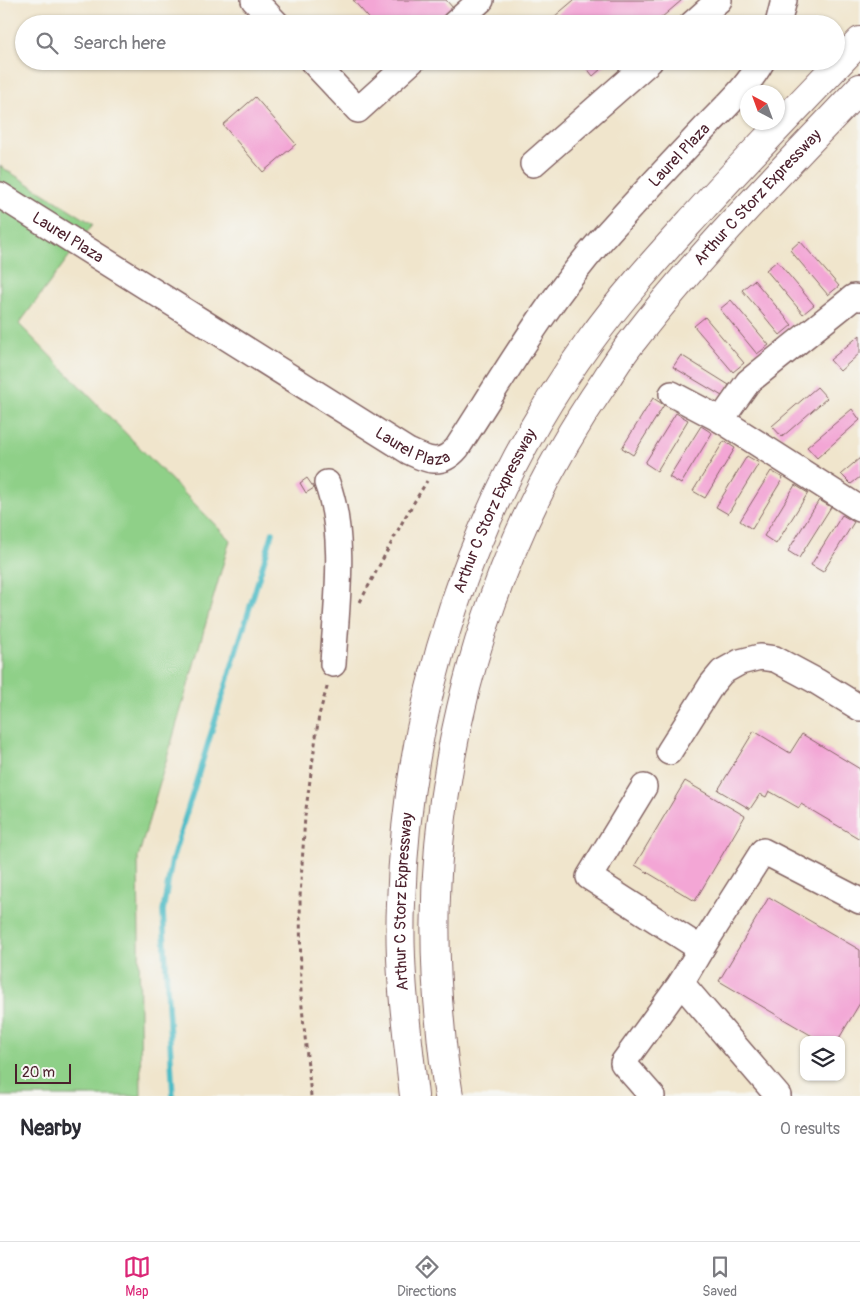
<!DOCTYPE html>
<html lang="en">
<head>
<meta charset="utf-8">
<style>
  :root { --surface:#fff; --page:#f7f7f7; --text:#2b2b33; --muted:#7c7c81; --line:#e1e1e2; --accent:#db2777 }
  body { margin:0; font-family:Pangolin,sans-serif; background:var(--page); color:var(--text) }
  .controls { position:absolute; right:15px; bottom:15px; display:grid; overflow:hidden; border-radius:10px; box-shadow:0 1px 4px #0004 }
  .controls button { width:45px; height:45px; display:grid; place-items:center; padding:0; border:0; border-bottom:1px solid var(--line); background:var(--surface); color:var(--text); font:25px sans-serif }
  .compass { position:absolute; left:740px; top:85px; width:45px; height:45px; border-radius:50%; background:var(--surface); box-shadow:0 1px 4px #0004; rotate:319deg }
  .scale { position:absolute; left:15px; bottom:12px; width:56px; box-sizing:border-box; padding-left:5px; border:2px solid #4a1f2b; border-top:0; font-size:14px; line-height:18px; white-space:nowrap; color:#4a1f2b; -webkit-text-stroke:4px #f6f6f2; paint-order:stroke }
  .list { margin:0; padding:0; list-style:none }
  h2 { display:flex; justify-content:space-between; align-items:center; height:65px; margin:0; padding:0 20px; font-size:21px }
  h2 small { font-size:16px; font-weight:400; color:var(--muted) }
  .icon { flex:none; width:28px; height:28px; fill:none; stroke:currentColor; stroke-width:2; stroke-linecap:round; stroke-linejoin:round }
  .map { position:relative; flex:none; width:860px; height:1096px; overflow:hidden }
  .search { position:absolute; background:var(--surface); box-shadow:0 1px 4px #0004; left:15px; right:15px; top:15px; height:55px; display:flex; align-items:center; gap:12px; box-sizing:border-box; padding:0 18px; border-radius:28px; color:var(--muted); font-size:19px }
  .sheet { height:145px; background:var(--surface) }
  nav { display:flex; justify-content:space-around; align-items:center; box-sizing:border-box; height:70px; border-top:1px solid var(--line); background:var(--surface); font-size:14px; color:var(--muted) }
  nav a { display:grid; justify-items:center; gap:2px }
  nav .on { color:var(--accent) }
  .map>svg:first-child { display:block }
  .green { fill:#8fd088; stroke:#6c785a }
  .lines { fill:none; stroke-linecap:round; stroke-linejoin:round }
  .stream { stroke:#4ebcc6; stroke-width:5.5 }
  .building { fill:#f3a6d5 }
  .minor-casing { stroke:#846463; stroke-width:28 }
  .highway-casing { stroke:#846463; stroke-width:30 }
  .path { stroke:#846463; stroke-width:3; stroke-dasharray:4 4; stroke-linecap:butt }
  .minor { stroke:#fff; stroke-width:25 }
  .highway { stroke:#fff; stroke-width:28 }
  .labels { text-anchor:middle; dominant-baseline:central; stroke-width:4; stroke-linejoin:round; paint-order:stroke }
  .street-label { font-size:16px; fill:#4a1f2b; stroke:#f6f6f2 }
</style>
</head>
<body>
<div class="map">
<svg width="860" height="1096" viewBox="0 0 860 1096">
  <rect width="100%" height="100%" fill="#f6f6f2"/>
  <filter id="ink" filterUnits="userSpaceOnUse"><feTurbulence type="fractalNoise" baseFrequency=".02" numOctaves="2"/><feDisplacementMap in="SourceGraphic" scale="10" xChannelSelector="R" yChannelSelector="G"/><feConvolveMatrix kernelMatrix="1 2 1 2 8 2 1 2 1" color-interpolation-filters="sRGB"/></filter>
  <filter id="wash" filterUnits="userSpaceOnUse"><feTurbulence type="fractalNoise" baseFrequency=".0096" numOctaves="4" result="noise"/><feDisplacementMap in="SourceGraphic" scale="20" xChannelSelector="R" yChannelSelector="G"/><feGaussianBlur stdDeviation="1.12" result="paint"/><feColorMatrix in="noise" values="0 0 0 0 0 0 0 0 0 0 0 0 0 0 0 0 0 1.4 0 .05"/><feComposite in="paint" operator="in"/></filter>
  <g filter="url(#wash)">
    <rect width="100%" height="100%" fill="#f0e5cc"/>
    <!-- green -->
    <path class="green" d="M0,166L93,224L19,324L230,540L138,858L141,1096H0Z"/>
    <g class="lines">
      <!-- stream -->
      <path class="stream" d="M173,1096L163,911L172,860L273,532"/>
    </g>
    <g id="blocks">
      <!-- building -->
      <path class="building" d="M353,0H446L453,8L434,24H374Z
        M574,0H682L654,24H549L548,22Z
        M581,61H610L593,76Z
        M255,97L296,144L263,172L223,125Z
        M800,241L839,286L828,295L790,250Z
        M777,261L814,305L803,314L766,270Z
        M754,280L792,325L780,335L742,290Z
        M731,300L769,345L757,354L720,309Z
        M705,317L744,363L733,372L694,326Z
        M860,335V353L840,371L830,360Z
        M681,355L729,385L722,396L673,367Z
        M817,387L827,398L782,437L772,426Z
        M653,398L664,405L633,455L622,448Z
        M852,409L860,420L817,458L807,447Z
        M676,413L688,420L657,471L645,463Z
        M701,426L712,433L681,484L669,477Z
        M724,441L735,448L705,498L693,491Z
        M747,456L759,463L728,514L716,507Z
        M860,458V477L851,484L841,474Z
        M771,471L783,478L752,529L740,521Z
        M307,478L314,488L306,493L300,483Z
        M795,485L808,493L776,544L764,536Z
        M819,500L831,507L799,558L788,551Z
        M842,515L854,522L823,572L811,565Z
        M754,731L790,753L802,734L860,769V839L801,804L799,808L769,791L766,797L760,794L750,809L718,790Z
        M685,781L745,816L695,901L635,865Z
        M769,897L860,950V1003L838,1040H819L719,981Z"/>
    </g>
  </g>
  <g filter="url(#ink)">
    <use href="#blocks" fill-opacity="0" stroke="#846463" stroke-width="1"/>
    <g class="lines">
      <defs>
        <g id="minor">
          <path d="M254,0L277,24"/>
          <path d="M454,24L481,0"/>
          <path d="M692,24L719,0"/>
          <path d="M778,24L784,0"/>
          <path d="M312,61L358,110L412,61"/>
          <path d="M533,164L650,61"/>
          <path id="s1" d="M0,195L408,451C427,460 441,467 457,448C503,377 546,303 602,239C635,202 669,166 703,130C723,109 748,87 762,61"/>
          <path d="M860,298L854,297L748,382L721,420L860,509"/>
          <path d="M672,394L721,420"/>
          <path d="M327,483C347,537 336,607 333,664"/>
          <path d="M669,752L712,684L722,672L740,662L760,657L775,659L816,681L860,708"/>
          <path d="M644,787L589,877L701,949L763,851L860,901"/>
          <path d="M681,983L778,1096"/>
          <path d="M652,1096L623,1063L681,983L701,949"/>
        </g>
        <g id="highway">
          <path id="s2" d="M414,1096C407,1032 398,968 401,904C407,703 471,504 590,341C623,295 661,254 699,212C751,154 806,98 860,41"/>
          <path id="s3" d="M449,1096C445,1072 442,1047 440,1022C418,798 477,566 605,381C614,367 623,352 634,339C703,250 783,170 860,88"/>
        </g>
      </defs>
      <!-- minor casing -->
      <use href="#minor" class="minor-casing"/>
      <!-- highway casing -->
      <use href="#highway" class="highway-casing"/>
      <!-- path -->
      <path class="path" d="M360,602L404,519L427,481
        M311,1096L301,997L300,897L305,816L319,715L328,684"/>
      <!-- minor -->
      <use href="#minor" class="minor"/>
      <!-- highway -->
      <use href="#highway" class="highway"/>
    </g>
  </g>
  <g class="labels">
    <!-- street labels -->
    <g class="street-label">
      <text stroke="none"><textPath href="#s1" startOffset="905">Laurel Plaza</textPath></text>
      <text stroke="none"><textPath href="#s3" startOffset="989">Arthur C Storz Expressway</textPath></text>
      <text stroke="none"><textPath href="#s1" startOffset="80">Laurel Plaza</textPath></text>
      <text stroke="none"><textPath href="#s1" startOffset="485">Laurel Plaza</textPath></text>
      <text stroke="none"><textPath href="#s2" startOffset="600">Arthur C Storz Expressway</textPath></text>
      <text stroke="none"><textPath href="#s2" startOffset="195">Arthur C Storz Expressway</textPath></text>
    </g>
  </g>
</svg>
<div class="controls">
<button><svg class="icon" aria-label="layers" viewBox="0 0 24 24"><path d="M12 4l9 5-9 5-9-5zM3 14l9 5 9-5"/></svg></button>
</div>
<svg class="compass" viewBox="-18 -18 36 36"><path d="M0-13l5 13h-10z" fill="#e53935"/><path d="M0 13l5-13h-10z" fill="#7c7c81"/></svg>
<div class="scale">20 m</div>
<div class="search"><svg class="icon" aria-label="search" viewBox="0 0 24 24"><circle cx="10" cy="10" r="6"/><path d="M15 15l6 6"/></svg>Search here</div>
</div>
<section class="sheet">
<h2>Nearby<small>0 results</small></h2>
<ul class="list">
</ul>
</section>
<nav>
<a class="on"><svg class="icon" aria-label="map" viewBox="0 0 24 24"><path d="M3 6l6-2 6 2 6-2v14l-6 2-6-2-6 2zM9 4v14M15 6v14"/></svg>Map</a>
<a><svg class="icon" aria-label="directions" viewBox="0 0 24 24"><path d="M12 3l9 9-9 9-9-9zM9 14v-3h6M13 9l2 2-2 2"/></svg>Directions</a>
<a><svg class="icon" aria-label="saved" viewBox="0 0 24 24"><path d="M7 4h10v16l-5-4-5 4z"/></svg>Saved</a>
</nav>
</body>
</html>
